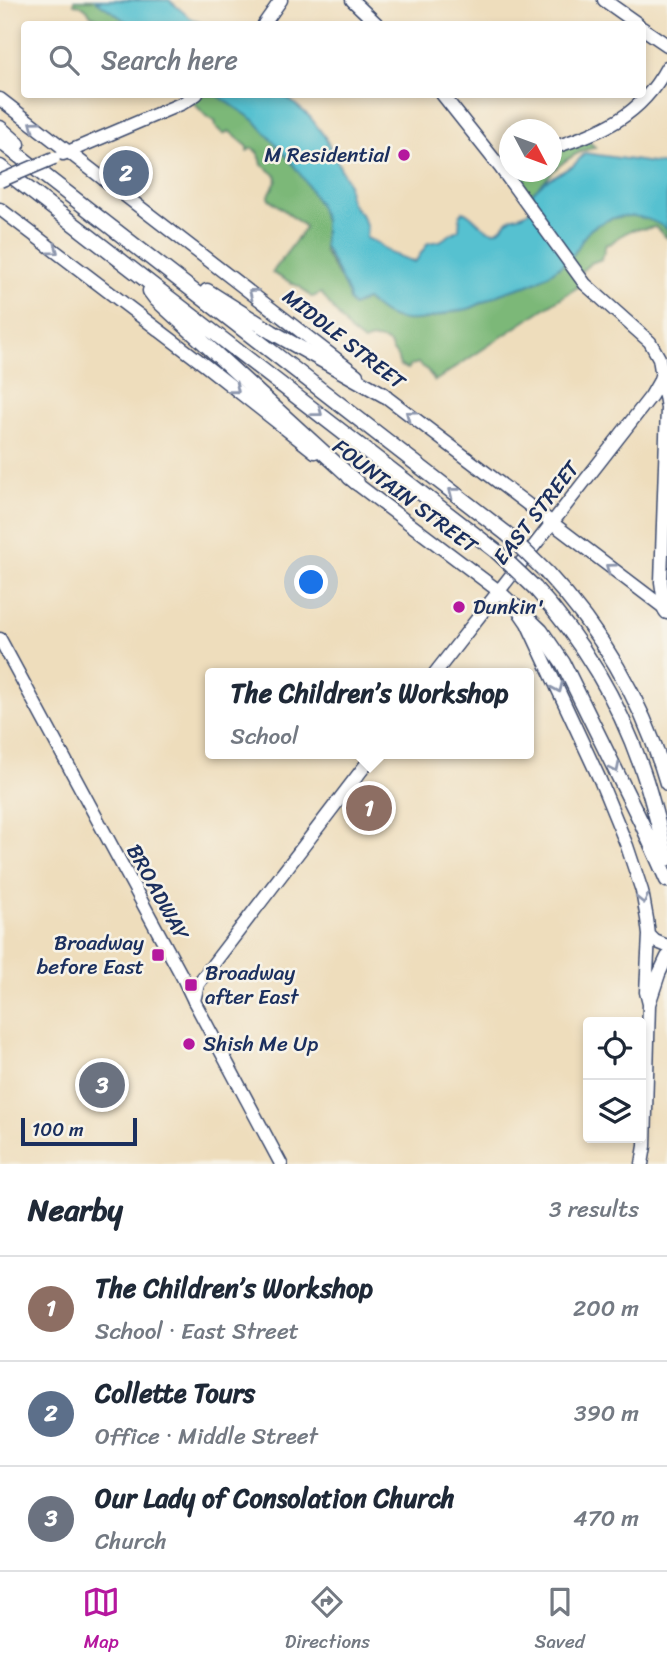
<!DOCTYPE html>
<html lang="en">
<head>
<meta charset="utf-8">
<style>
  :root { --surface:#fff; --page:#f2f2f3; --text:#1f2937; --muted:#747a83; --line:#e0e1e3; --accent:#b5179e }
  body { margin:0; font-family:Sriracha,sans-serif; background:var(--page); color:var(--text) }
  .controls { position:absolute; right:21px; bottom:21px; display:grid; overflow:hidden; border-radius:7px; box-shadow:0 4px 10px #0003 }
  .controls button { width:63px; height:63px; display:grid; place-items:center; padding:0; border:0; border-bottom:2px solid var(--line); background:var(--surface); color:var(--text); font:35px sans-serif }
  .compass { position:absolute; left:499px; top:119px; width:63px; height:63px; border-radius:50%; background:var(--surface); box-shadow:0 4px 10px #0003; rotate:131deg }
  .scale { position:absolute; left:21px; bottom:18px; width:116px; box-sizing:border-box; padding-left:7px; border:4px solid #1b2f5e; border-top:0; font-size:19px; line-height:24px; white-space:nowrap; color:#1b2f5e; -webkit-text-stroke:5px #f7f3e8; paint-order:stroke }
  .you { position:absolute; left:312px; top:583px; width:24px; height:24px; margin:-18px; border:5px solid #fff; border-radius:50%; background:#1a73e8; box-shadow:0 0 0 10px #1a73e833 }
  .badge { display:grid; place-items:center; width:46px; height:46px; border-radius:50%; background:var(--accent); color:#fff; font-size:23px; font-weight:700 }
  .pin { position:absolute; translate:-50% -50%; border:4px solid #fff; box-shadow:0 2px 7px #0006 }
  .popup { position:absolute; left:205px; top:668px; width:329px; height:91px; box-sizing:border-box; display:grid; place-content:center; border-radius:7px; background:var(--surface); filter:drop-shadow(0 2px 5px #0005); font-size:23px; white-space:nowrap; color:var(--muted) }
  .popup b { font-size:26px; color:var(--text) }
  .popup::after { content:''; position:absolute; left:50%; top:100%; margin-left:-14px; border:14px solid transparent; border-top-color:var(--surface) }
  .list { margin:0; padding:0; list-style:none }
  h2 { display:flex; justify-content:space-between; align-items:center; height:91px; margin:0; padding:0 28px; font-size:30px }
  h2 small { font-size:23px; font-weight:400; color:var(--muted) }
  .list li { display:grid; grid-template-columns:46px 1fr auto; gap:21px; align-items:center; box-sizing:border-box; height:105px; padding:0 28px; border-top:2px solid var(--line) }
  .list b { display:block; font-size:26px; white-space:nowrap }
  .list p { margin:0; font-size:23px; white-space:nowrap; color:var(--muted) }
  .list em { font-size:23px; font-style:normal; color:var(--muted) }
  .icon { flex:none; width:38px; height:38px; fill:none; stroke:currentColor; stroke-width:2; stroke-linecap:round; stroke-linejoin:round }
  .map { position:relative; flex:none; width:667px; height:1164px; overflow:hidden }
  .search { position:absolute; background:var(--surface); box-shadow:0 4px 10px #0003; left:21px; right:21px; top:21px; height:77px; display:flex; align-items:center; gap:18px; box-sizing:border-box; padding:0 24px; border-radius:7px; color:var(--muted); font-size:26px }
  .sheet { height:406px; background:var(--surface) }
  nav { display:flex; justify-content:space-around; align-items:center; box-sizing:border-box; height:98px; border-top:2px solid var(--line); background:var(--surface); font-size:19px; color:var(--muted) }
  nav a { display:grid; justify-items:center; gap:4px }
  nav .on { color:var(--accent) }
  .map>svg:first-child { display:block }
  .forest { fill:#7bb878; stroke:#4b746b; stroke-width:2 }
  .water { fill:#56c1d0; stroke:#387897; stroke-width:2 }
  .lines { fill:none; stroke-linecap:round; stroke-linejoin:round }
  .secondary-casing { stroke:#3b496c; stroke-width:15 }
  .primary-casing { stroke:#3b496c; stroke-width:15 }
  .highway-casing { stroke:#3b496c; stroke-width:17 }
  .secondary { stroke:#fff; stroke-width:12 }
  .primary { stroke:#fff; stroke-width:12 }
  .highway { stroke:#fff; stroke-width:14 }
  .secondary-bridge-casing { stroke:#3b496c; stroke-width:15; stroke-linecap:butt }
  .highway-bridge-casing { stroke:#3b496c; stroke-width:17; stroke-linecap:butt }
  .secondary-bridge { stroke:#fff; stroke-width:12 }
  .highway-bridge { stroke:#fff; stroke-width:14 }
  .oneway { stroke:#8d97ae }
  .poi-dot { fill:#b5179e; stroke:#f7f3e8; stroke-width:2.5 }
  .labels { text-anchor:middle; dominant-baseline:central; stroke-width:5; stroke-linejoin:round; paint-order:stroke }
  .poi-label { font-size:21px; fill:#1b2f5e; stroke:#f7f3e8; text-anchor:start }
  .street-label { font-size:21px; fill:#1b2f5e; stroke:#f7f3e8 }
</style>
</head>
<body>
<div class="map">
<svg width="667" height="1164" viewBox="0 0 667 1164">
  <rect width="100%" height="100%" fill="#f7f3e8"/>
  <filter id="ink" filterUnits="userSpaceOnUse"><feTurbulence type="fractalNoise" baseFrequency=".0143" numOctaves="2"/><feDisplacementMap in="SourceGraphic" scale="14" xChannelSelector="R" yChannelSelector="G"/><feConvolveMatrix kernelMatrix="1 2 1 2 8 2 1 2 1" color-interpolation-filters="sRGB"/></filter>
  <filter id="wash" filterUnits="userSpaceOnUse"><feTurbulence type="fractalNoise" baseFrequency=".00686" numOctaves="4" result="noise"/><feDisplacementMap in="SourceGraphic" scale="28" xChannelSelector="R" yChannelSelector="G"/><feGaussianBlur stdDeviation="1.57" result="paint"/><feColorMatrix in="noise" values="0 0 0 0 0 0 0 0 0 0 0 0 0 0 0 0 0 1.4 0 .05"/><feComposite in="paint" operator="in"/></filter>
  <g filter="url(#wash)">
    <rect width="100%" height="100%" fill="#eeddbc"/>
    <!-- forest -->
    <path class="forest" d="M74,0H106L141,24H100L97,18L90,15C88,8 81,4 74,4Z
      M194,95H228L254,111L330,212L324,251L336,273L347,285L607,215L622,207L667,221V238L655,227C649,229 644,228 637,229C627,230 618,237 610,244H606L602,259L591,263L578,274L581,285L542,310L435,381L427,370L418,363L411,365L408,369L400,366L397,356L392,350L390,344C382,339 372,337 364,342L350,331L321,293L313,297H311L300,287L272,273L305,228L304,226L268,198C276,176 286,181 262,165C261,158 258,151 252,148L247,151V146L229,131L223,134L216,127L215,121L207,117L189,98Z
      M579,133L595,147C565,154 547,176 529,200L501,164L509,160L510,172H552V144Z"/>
    <!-- water -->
    <path class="water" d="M95,0H169L189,17L202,24H130Z
      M217,95H284L310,117L325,137L348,183L349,197L352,204L361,214L367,227L366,238L378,243L390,253L415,262L428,243L440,241L459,229L460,216L463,211C471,214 477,223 485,228C501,238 502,222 513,217C516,216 520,216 524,214C528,212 533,207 537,204L531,194L545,181L573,166L585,153L667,165V229C644,214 622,211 597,225C581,233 580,251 567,261C556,269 544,279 531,284C521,288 510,290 500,294C490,298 481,304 471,308C463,311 454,311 445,314C429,319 415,322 398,319C384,316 377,308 366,300L353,306L349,301L348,294L344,285L324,246V220L319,205L305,181L289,159L254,120Z"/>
  </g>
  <g filter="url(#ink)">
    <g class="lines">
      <defs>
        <path id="secondary" d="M352,0L377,24
          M604,0L638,24
          M264,24L281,0
          M642,28L667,45
          M442,94L500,167L585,284L650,342L659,358L667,408L661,582L665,609
          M0,99L357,375
          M552,148C603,131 640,117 667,67
          M63,154L183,103L197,94
          M0,209L206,366L315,452
          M377,390L667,610
          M349,478L500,592L516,607L527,623L600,780L627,846L642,891L647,919L649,935L646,992L649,1004
          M435,673L651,396L659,382L662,373
          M649,935L655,941L667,946
          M194,1001L198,984L374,754
          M642,1164L645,1146L649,1004L659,974L667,957"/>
        <path id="primary" d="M0,639L183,978L194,1001L281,1164"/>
        <path id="highway" d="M0,128L18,144
          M0,141L507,534
          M0,167L496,551
          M150,291L156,299L357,483
          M207,291L272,332L384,395
          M547,573C603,633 644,705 667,783
          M535,588C582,640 618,700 641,766C652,796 659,828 667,859
          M516,607L541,631L563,663L642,824L667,880
          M665,609L667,612"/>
      </defs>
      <!-- secondary casing -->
      <use href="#secondary" class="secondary-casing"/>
      <!-- primary casing -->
      <use href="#primary" class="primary-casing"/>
      <!-- highway casing -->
      <use href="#highway" class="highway-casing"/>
      <!-- secondary -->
      <use href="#secondary" class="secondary"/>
      <!-- primary -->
      <use href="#primary" class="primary"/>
      <!-- highway -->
      <use href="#highway" class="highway"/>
      <defs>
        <path id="secondary-bridge" d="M0,181L54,158"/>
        <path id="highway-bridge" d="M507,534L547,573
          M496,551L535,588"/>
      </defs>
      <!-- secondary-bridge casing -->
      <use href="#secondary-bridge" class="secondary-bridge-casing"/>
      <!-- highway-bridge casing -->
      <use href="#highway-bridge" class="highway-bridge-casing"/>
      <!-- secondary-bridge -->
      <use href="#secondary-bridge" class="secondary-bridge"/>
      <!-- highway-bridge -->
      <use href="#highway-bridge" class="highway-bridge"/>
    </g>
    <!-- one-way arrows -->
    <defs><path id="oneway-chevron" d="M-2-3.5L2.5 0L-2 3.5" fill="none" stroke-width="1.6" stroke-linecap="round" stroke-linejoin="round" transform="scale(1.75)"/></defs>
    <g class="oneway">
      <use href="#oneway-chevron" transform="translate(34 125) rotate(-143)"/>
      <use href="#oneway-chevron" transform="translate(54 250) rotate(37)"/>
      <use href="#oneway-chevron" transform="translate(253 293) rotate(-142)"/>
      <use href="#oneway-chevron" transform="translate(235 389) rotate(39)"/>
      <use href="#oneway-chevron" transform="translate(318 412) rotate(38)"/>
      <use href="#oneway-chevron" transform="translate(410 415) rotate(-143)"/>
      <use href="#oneway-chevron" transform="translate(453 492) rotate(-142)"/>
      <use href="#oneway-chevron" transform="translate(610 568) rotate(-143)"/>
      <use href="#oneway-chevron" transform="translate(558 688) rotate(66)"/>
      <use href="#oneway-chevron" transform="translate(615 768) rotate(64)"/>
      <use href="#oneway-chevron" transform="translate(643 899) rotate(77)"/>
    </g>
  </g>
  <!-- markers -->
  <g class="poi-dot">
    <circle cx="404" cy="155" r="7"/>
    <circle cx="459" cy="607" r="7"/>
    <rect x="151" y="948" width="14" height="14" rx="3.5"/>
    <rect x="184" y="978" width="14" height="14" rx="3.5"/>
    <circle cx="189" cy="1044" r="7"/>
  </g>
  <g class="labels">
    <!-- poi labels -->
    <g class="poi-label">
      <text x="390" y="155" text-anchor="end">M Residential</text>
      <text x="473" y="607">Dunkin'</text>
      <text x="144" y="943" text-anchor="end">Broadway<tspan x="144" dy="24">before East</tspan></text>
      <text x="205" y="973">Broadway<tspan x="205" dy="24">after East</tspan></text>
      <text x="203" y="1044">Shish Me Up</text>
    </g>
    <!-- street labels -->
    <g class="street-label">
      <text transform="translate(344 339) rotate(38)">MIDDLE STREET</text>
      <text transform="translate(405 496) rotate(37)">FOUNTAIN STREET</text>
      <text transform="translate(536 513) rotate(-52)">EAST STREET</text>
      <text transform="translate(158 892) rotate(61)">BROADWAY</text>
    </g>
  </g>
</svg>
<div class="controls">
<button><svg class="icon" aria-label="locate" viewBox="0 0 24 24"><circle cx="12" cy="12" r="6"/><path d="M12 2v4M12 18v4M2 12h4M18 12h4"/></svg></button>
<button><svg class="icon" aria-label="layers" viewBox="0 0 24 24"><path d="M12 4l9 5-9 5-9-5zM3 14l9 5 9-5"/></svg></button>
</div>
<svg class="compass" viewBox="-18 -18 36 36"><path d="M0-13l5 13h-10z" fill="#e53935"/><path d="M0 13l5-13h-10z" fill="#747a83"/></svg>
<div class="scale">100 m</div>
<div class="you"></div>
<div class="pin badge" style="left:369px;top:808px;background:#8d6e63">1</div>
<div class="popup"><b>The Children’s Workshop</b>School</div>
<div class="pin badge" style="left:126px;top:173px;background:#5c6f8a">2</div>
<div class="pin badge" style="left:102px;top:1085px;background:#6b7280">3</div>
<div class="search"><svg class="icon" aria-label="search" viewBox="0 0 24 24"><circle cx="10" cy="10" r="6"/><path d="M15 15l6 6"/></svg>Search here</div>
</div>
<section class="sheet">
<h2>Nearby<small>3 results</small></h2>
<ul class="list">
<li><span class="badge" style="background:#8d6e63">1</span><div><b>The Children’s Workshop</b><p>School · East Street</p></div><em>200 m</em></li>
<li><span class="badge" style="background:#5c6f8a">2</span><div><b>Collette Tours</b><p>Office · Middle Street</p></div><em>390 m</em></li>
<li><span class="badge" style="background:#6b7280">3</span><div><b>Our Lady of Consolation Church</b><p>Church</p></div><em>470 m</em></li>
</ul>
</section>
<nav>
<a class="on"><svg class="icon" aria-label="map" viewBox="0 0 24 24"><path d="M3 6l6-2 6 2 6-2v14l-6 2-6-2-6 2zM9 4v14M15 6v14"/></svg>Map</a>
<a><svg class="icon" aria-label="directions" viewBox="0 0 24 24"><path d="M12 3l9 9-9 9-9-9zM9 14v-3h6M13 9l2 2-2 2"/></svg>Directions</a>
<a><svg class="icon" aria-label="saved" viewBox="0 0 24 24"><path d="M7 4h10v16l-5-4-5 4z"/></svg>Saved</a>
</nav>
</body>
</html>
